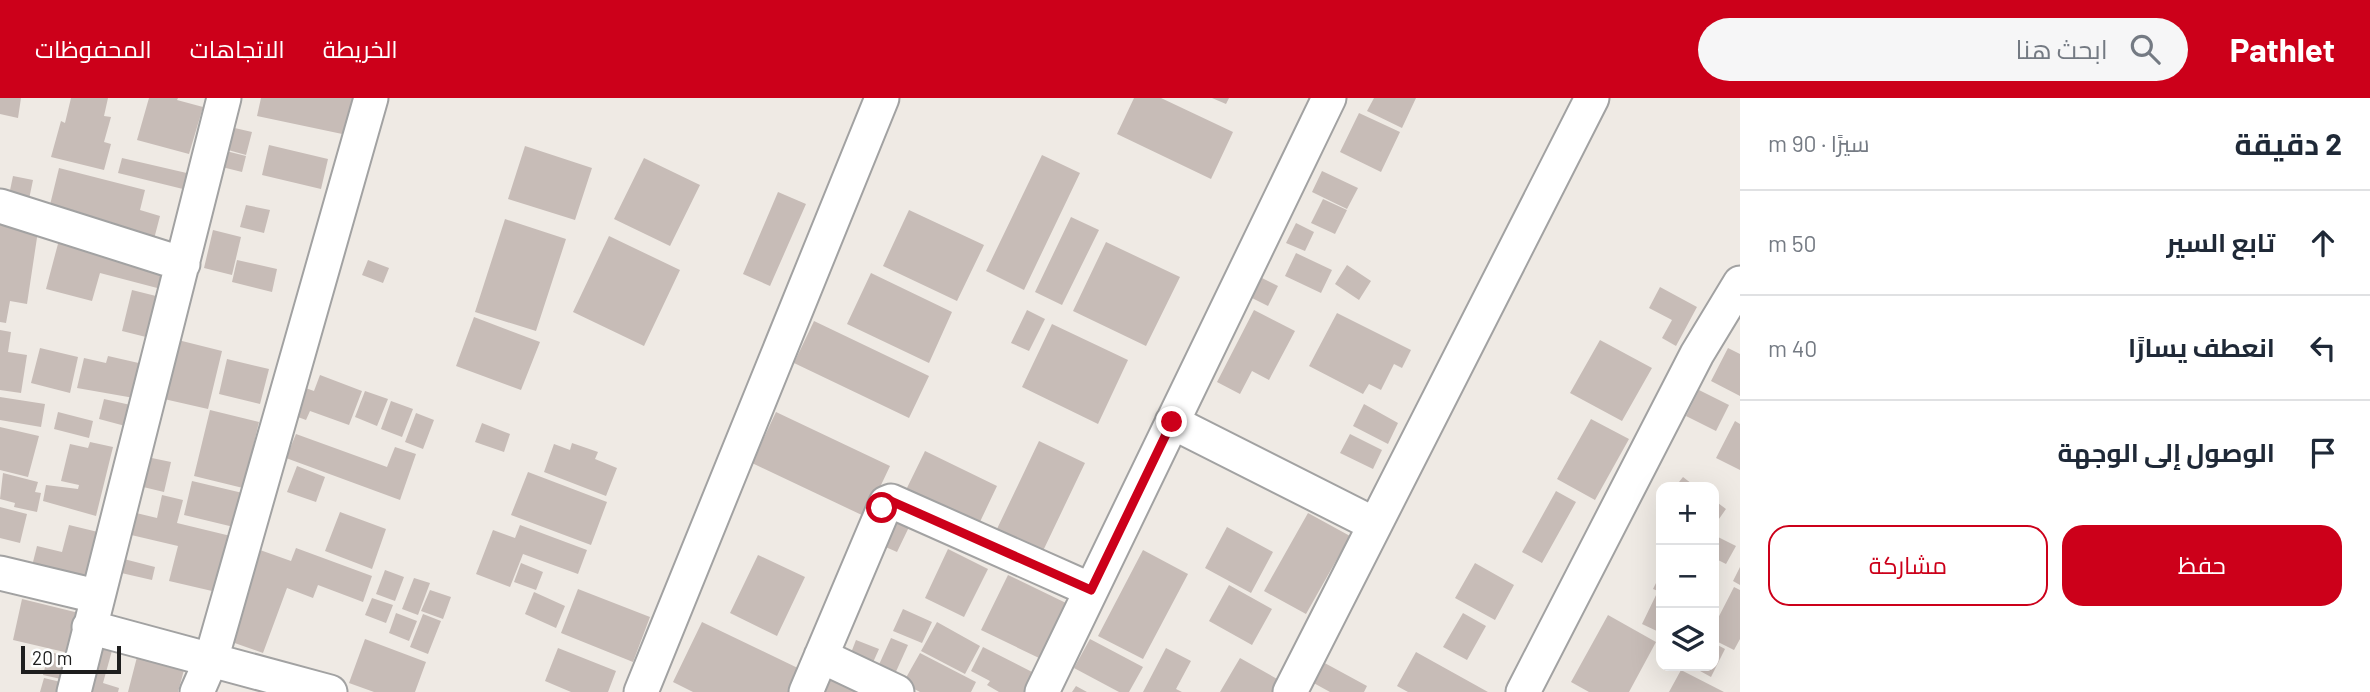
<!DOCTYPE html>
<html lang="ar">
<head>
<meta charset="utf-8">
<style>
  :root { --surface:#fff; --page:#f6f6f7; --text:#1f2937; --muted:#747a83; --line:#e0e1e3; --accent:#cc001a }
  body { margin:0; font-family:Barlow,Cairo,sans-serif; background:var(--page); color:var(--text); direction:rtl }
  .controls { position:absolute; right:21px; bottom:21px; display:grid; overflow:hidden; border-radius:14px; box-shadow:0 7px 28px #0002 }
  .controls button { width:63px; height:63px; display:grid; place-items:center; padding:0; border:0; border-bottom:2px solid var(--line); background:var(--surface); color:var(--text); font:35px sans-serif }
  .scale { position:absolute; left:21px; bottom:18px; width:100px; box-sizing:border-box; padding-left:7px; border:4px solid #1e1e1e; border-top:0; font-size:19px; line-height:24px; white-space:nowrap; color:#1e1e1e; -webkit-text-stroke:5px #fff; paint-order:stroke }
  .stop { position:absolute; width:21px; height:21px; margin:-16px; border:5px solid #cc001a; border-radius:50%; background:#fff }
  .stop.end { background:#cc001a; border-color:#fff; box-shadow:0 2px 7px #0008 }
  .list { margin:0; padding:0; list-style:none }
  h2 { display:flex; justify-content:space-between; align-items:center; height:91px; margin:0; padding:0 28px; font-size:30px }
  h2 small { font-size:23px; font-weight:400; color:var(--muted) }
  .list li { display:grid; grid-template-columns:46px 1fr auto; gap:21px; align-items:center; box-sizing:border-box; height:105px; padding:0 28px; border-top:2px solid var(--line) }
  .list b { display:block; font-size:26px; white-space:nowrap }
  .list em { font-size:23px; font-style:normal; color:var(--muted) }
  .actions { display:flex; gap:14px; padding:21px 28px }
  .actions a { flex:1; padding:16px 0; border:2px solid var(--accent); border-radius:21px; text-align:center; font-size:24px; color:var(--accent) }
  .actions .main { background:var(--accent); color:#fff }
  .icon { flex:none; width:38px; height:38px; fill:none; stroke:currentColor; stroke-width:2; stroke-linecap:round; stroke-linejoin:round }
  .map { position:relative; flex:none; width:1740px; height:594px; overflow:hidden; direction:ltr }
  header { display:flex; align-items:center; gap:42px; box-sizing:border-box; height:98px; padding:0 35px; background:var(--accent); color:#fff }
  header strong { font-size:33px }
  nav { display:flex; gap:38px; margin-inline-start:auto; font-size:24px }
  .search { width:490px; height:63px; background:var(--page); display:flex; align-items:center; gap:18px; box-sizing:border-box; padding:0 24px; border-radius:38px; color:var(--muted); font-size:26px }
  main { display:flex }
  aside { flex:1; background:var(--surface) }
  .map>svg:first-child { display:block }
  .building { fill:#c7bcb7 }
  .lines { fill:none; stroke-linecap:round; stroke-linejoin:round }
  .minor-casing { stroke:#a2a2a2; stroke-width:37 }
  .minor { stroke:#fff; stroke-width:33 }
  .route { stroke:#cc001a; stroke-width:9 }
</style>
</head>
<body>
<header>
<strong>Pathlet</strong>
<div class="search"><svg class="icon" aria-label="search" viewBox="0 0 24 24"><circle cx="10" cy="10" r="6"/><path d="M15 15l6 6"/></svg>ابحث هنا</div>
<nav><a>الخريطة</a><a>الاتجاهات</a><a>المحفوظات</a></nav>
</header>
<main>
<aside>
<h2>2 دقيقة<small>سيرًا · 90 m</small></h2>
<ul class="list">
<li><svg class="icon" aria-label="ahead" viewBox="0 0 24 24"><path d="M12 20V5M6 11l6-6 6 6"/></svg><div><b>تابع السير</b></div><em>50 m</em></li>
<li><svg class="icon" aria-label="left" viewBox="0 0 24 24"><path d="M17 20v-9H6M10 6l-5 5 5 5"/></svg><div><b>انعطف يسارًا</b></div><em>40 m</em></li>
<li><svg class="icon" aria-label="arrive" viewBox="0 0 24 24"><path d="M6 21V4h12l-3 4 3 4H6"/></svg><div><b>الوصول إلى الوجهة</b></div></li>
</ul>
<div class="actions"><a class="main">حفظ</a><a>مشاركة</a></div>
</aside>
<div class="map">
<svg width="1740" height="594" viewBox="0 0 1740 594">
  <rect width="100%" height="100%" fill="#efeae4"/>
  <!-- building -->
  <path class="building" d="M0,0H21L18,20L0,16Z
    M71,0H108L104,18L111,19L104,44L111,46L104,72L51,59L61,23L65,25Z
    M149,0H178L177,2L203,9L189,56L137,42Z
    M261,0H355L347,37L257,18Z
    M1134,0H1161L1233,34L1211,81L1117,36Z
    M1212,0H1229L1226,6Z
    M1374,0H1416L1402,30L1367,13Z
    M1359,15L1400,34L1381,74L1340,54Z
    M226,28L252,34L246,57L221,50Z
    M269,47L328,61L321,91L262,77Z
    M525,48L592,70L575,122L508,101Z
    M222,52L246,58L242,74L218,68Z
    M1042,57L1080,75L1024,192L986,173Z
    M122,60L191,76L187,92L118,75Z
    M644,60L700,87L670,148L614,121Z
    M59,70L145,92L140,112L160,118L154,141L48,115Z
    M1322,73L1358,90L1347,111L1312,94Z
    M13,78L33,82L28,106L8,102Z
    M778,94L806,106L770,188L743,176Z
    M1323,101L1347,112L1335,136L1311,125Z
    M246,107L270,112L264,135L240,129Z
    M909,112L984,147L957,203L883,168Z
    M1071,119L1099,132L1062,207L1035,194Z
    M505,121L566,141L536,233L475,214Z
    M1296,125L1314,134L1305,153L1286,145Z
    M0,127L38,133L27,206L10,203L6,225L0,224Z
    M213,132L241,139L232,177L204,170Z
    M609,138L680,172L644,248L573,214Z
    M59,142L167,171L161,191L100,175L92,203L46,191Z
    M1106,144L1180,179L1146,248L1073,213Z
    M1296,155L1332,172L1321,195L1285,178Z
    M237,162L277,171L272,194L232,184Z
    M368,162L389,170L383,185L362,177Z
    M1347,167L1371,183L1359,202L1335,186Z
    M871,175L952,214L929,265L847,226Z
    M1260,179L1278,188L1268,208L1250,199Z
    M1660,189L1697,209L1676,248L1662,240L1672,222L1649,210Z
    M132,192L160,199L150,240L122,233Z
    M1027,212L1045,221L1029,253L1011,245Z
    M1254,212L1295,233L1269,282L1252,273L1240,296L1217,284Z
    M1337,215L1411,252L1402,270L1394,266L1381,292L1369,286L1363,296L1309,268Z
    M474,219L540,244L521,292L456,268Z
    M814,223L929,278L909,320L794,265Z
    M1052,226L1128,262L1098,326L1022,289Z
    M0,232L11,234L8,254L27,257L21,295L0,292Z
    M178,242L222,253L208,311L164,301Z
    M1600,242L1652,270L1622,323L1570,295Z
    M40,250L78,259L70,295L31,285Z
    M1728,250L1740,256V298L1711,283Z
    M108,258L143,266L134,300L77,290L84,260L106,265Z
    M227,261L269,271L260,306L219,296Z
    M320,277L362,293L349,327L310,313L306,322L287,315L297,287L314,293Z
    M1699,292L1729,307L1716,333L1686,318Z
    M365,293L388,301L377,328L355,319Z
    M0,299L45,306L41,329L0,322Z
    M104,301L135,308L129,329L99,321Z
    M391,303L413,311L402,339L381,331Z
    M1364,306L1398,325L1388,346L1353,328Z
    M210,312L259,324L243,390L194,378Z
    M58,314L93,323L89,340L54,331Z
    M776,314L890,368L866,419L752,365Z
    M416,315L434,322L423,351L405,344Z
    M1591,321L1629,341L1595,402L1557,381Z
    M1735,323L1740,326V372L1716,360Z
    M482,325L510,336L504,354L475,344Z
    M0,329L39,338L28,379L0,372Z
    M296,336L387,369L395,349L416,356L400,402L286,360Z
    M1350,336L1382,352L1373,371L1340,355Z
    M1039,343L1085,365L1042,455L996,433Z
    M90,344L113,349L96,418L43,403L46,387L78,391L79,387L61,383L70,346L88,350Z
    M572,345L598,354L595,361L617,370L606,398L544,374L554,346L570,352Z
    M925,353L997,388L978,428L905,394Z
    M147,359L171,364L164,394L139,388Z
    M297,368L325,379L316,404L287,394Z
    M528,374L607,404L591,447L511,417Z
    M3,375L38,384L35,394L41,395L37,414L14,409L15,405L0,401Z
    M1683,379L1696,389H1675Z
    M192,383L251,397L242,431L184,417Z
    M1556,393L1576,404L1542,465L1522,454Z
    M162,397L183,402L177,425L239,440L225,496L169,483L178,448L127,436L132,414L157,420Z
    M1714,402L1726,411L1714,428Z
    M0,409L27,416L20,445L0,440Z
    M340,414L386,431L372,471L325,453Z
    M1308,415L1350,438L1306,516L1264,493Z
    M894,422L909,429L897,454L881,447Z
    M69,427L98,434L84,489L30,476L37,448L62,454Z
    M520,427L587,452L578,476L523,456L510,489L476,476L493,432L515,440Z
    M1227,429L1273,454L1251,495L1205,470Z
    M1714,437L1736,448L1726,466L1714,460Z
    M296,450L372,478L363,504L318,487L313,500L287,490L263,555L226,542L260,452L291,463Z
    M948,451L988,471L964,519L925,500Z
    M1143,452L1188,476L1143,561L1098,538Z
    M758,457L805,479L777,538L730,515Z
    M120,460L155,469L152,482L117,474Z
    M521,465L543,474L536,492L514,484Z
    M1475,465L1514,487L1495,522L1455,500Z
    M1740,469V487L1733,483Z
    M385,472L404,479L395,503L376,496Z
    M1661,475V535L1642,526L1658,493L1653,491Z
    M1008,477L1066,505L1039,560L981,532Z
    M414,480L430,485L418,517L402,511Z
    M1229,487L1272,511L1252,547L1209,523Z
    M1734,489L1740,492V541L1734,552L1714,542V528Z
    M578,491L650,519L633,564L561,535Z
    M430,492L451,499L443,521L421,513Z
    M534,494L565,508L556,530L525,516Z
    M372,500L393,507L386,525L365,517Z
    M22,501L83,516L73,556L13,542Z
    M903,511L932,524L922,545L893,533Z
    M396,515L417,523L409,543L389,535Z
    M1463,515L1486,528L1467,562L1443,549Z
    M423,516L441,523L428,556L410,549Z
    M1608,517L1656,544L1629,594H1589L1571,584Z
    M702,524L804,573L794,594H693L673,584Z
    M937,524L980,548L965,576L921,553Z
    M891,540L908,547L894,578L877,571Z
    M365,541L426,564L415,594H374L349,585Z
    M1090,541L1143,569L1129,594H1119L1074,570Z
    M856,542L879,551L871,569L849,560Z
    M94,544L113,549L103,585L119,590L118,594H81Z
    M1714,545L1725,551L1711,579L1691,568H1714Z
    M983,549L1036,576L1027,594H999L987,587L990,583L971,573Z
    M558,550L616,573L608,594H571L545,583Z
    M1166,550L1191,563L1176,591L1182,594H1143Z
    M49,554L75,560L70,583L43,577Z
    M1416,554L1488,594H1408L1397,588Z
    M920,555L976,584L971,594H920L903,585Z
    M137,559L184,572L178,594H128Z
    M1240,560L1279,582L1273,594H1220Z
    M1321,563L1367,588L1364,594H1330L1310,583Z
    M1681,572L1724,594H1669Z
    M833,574L879,594H824Z
    M44,580L69,586L67,594H40Z
    M1076,588L1087,594H1072Z"/>
  <g class="lines">
    <defs>
      <path id="minor" d="M0,108L183,166
        M1172,324L1374,426
        M0,475L96,498
        M89,529L330,594
        M821,558L897,594
        M74,594L224,0
        M197,594L211,562L371,0
        M641,594L882,0
        M806,594L886,405L891,403L1091,492
        M1042,594L1329,0
        M1290,594L1592,0
        M1523,594L1697,256L1740,185"/>
    </defs>
    <!-- minor casing -->
    <use href="#minor" class="minor-casing"/>
    <!-- minor -->
    <use href="#minor" class="minor"/>
  </g>
  <g class="lines">
    <!-- route -->
    <path class="route" d="M882,410L891,403L1091,492L1172,324"/>
  </g>
</svg>
<div class="controls">
<button>+</button>
<button>−</button>
<button><svg class="icon" aria-label="layers" viewBox="0 0 24 24"><path d="M12 4l9 5-9 5-9-5zM3 14l9 5 9-5"/></svg></button>
</div>
<div class="scale">20 m</div>
<div class="stop" style="left:882px;top:410px"></div>
<div class="stop end" style="left:1172px;top:324px"></div>
</div>
</main>
</body>
</html>
